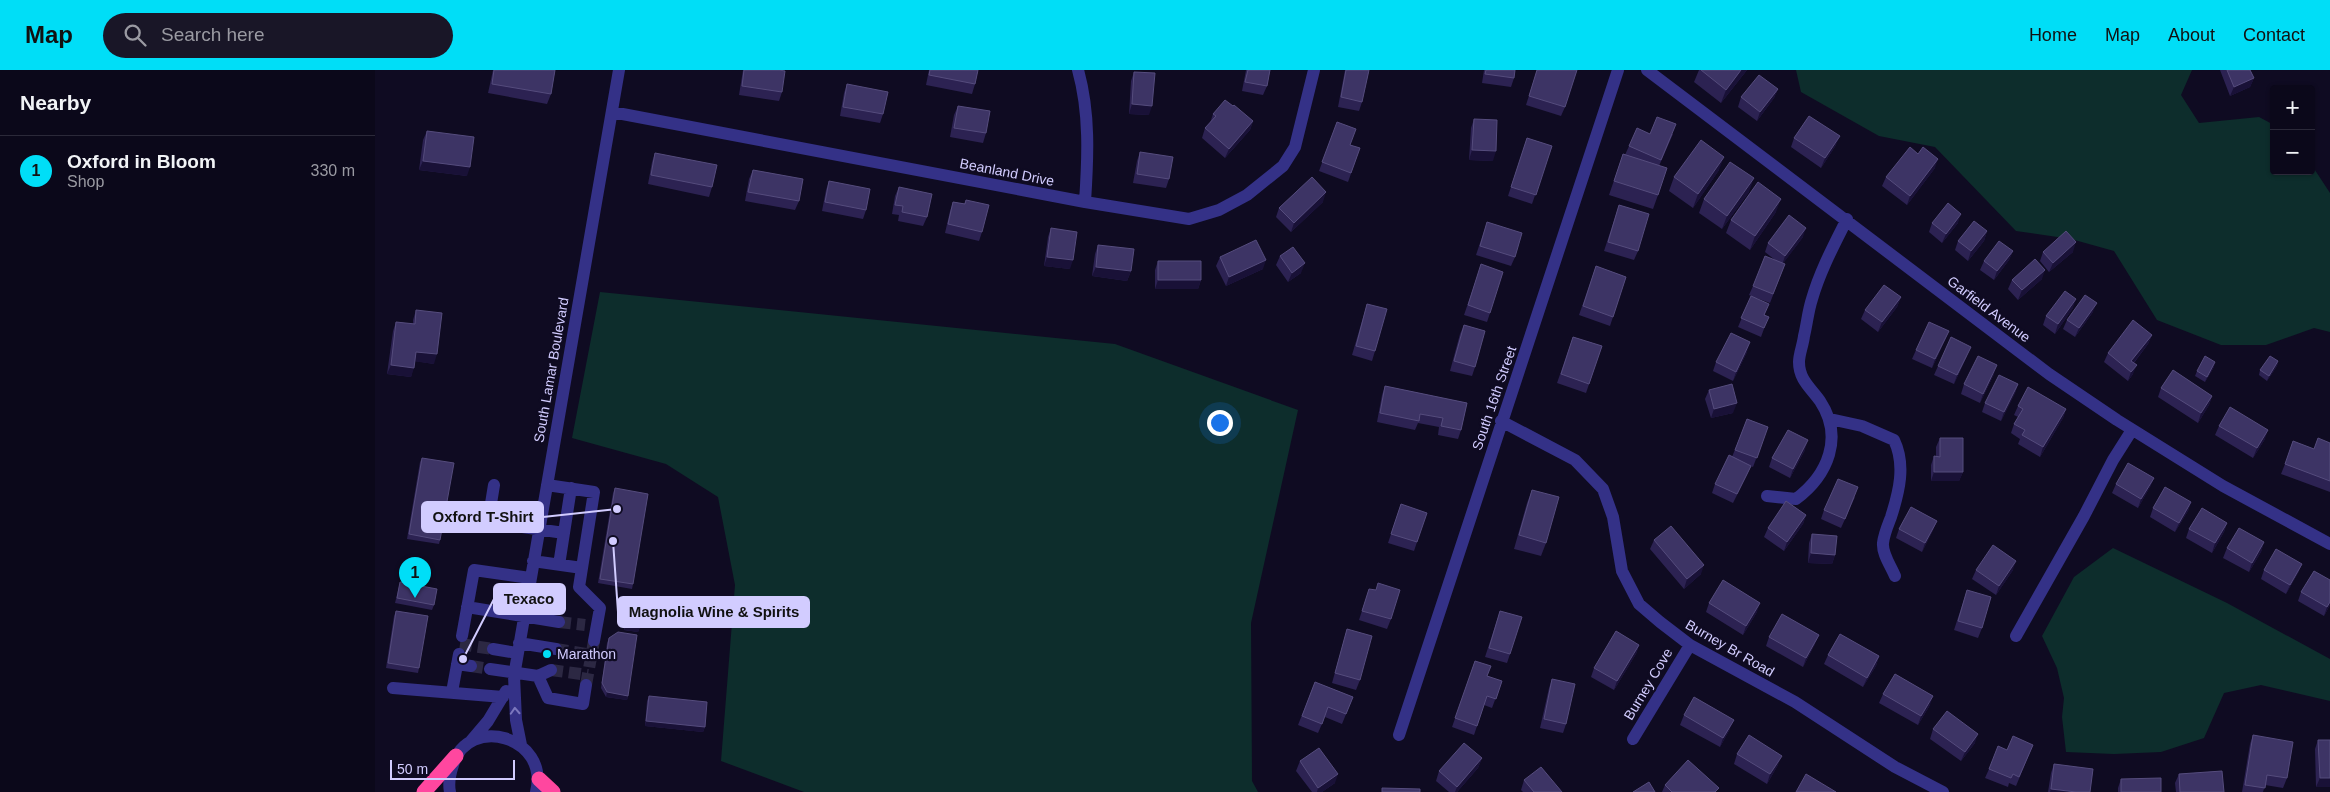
<!DOCTYPE html>
<html lang="en">
<head>
<meta charset="utf-8">
<style>
  :root { --surface:#0b081a; --page:#191627; --text:#f1f3f6; --muted:#9a9aa2; --line:#2b2939; --accent:#00def7 }
  body { margin:0; font-family:Arial,sans-serif; background:var(--page); color:var(--text) }
  .controls { position:absolute; right:15px; top:15px; display:grid; overflow:hidden; border-radius:5px; box-shadow:0 1px 4px #0004 }
  .controls button { width:45px; height:45px; display:grid; place-items:center; padding:0; border:0; border-bottom:1px solid var(--line); background:var(--surface); color:var(--text); font:25px sans-serif }
  .scale { position:absolute; left:15px; bottom:12px; width:125px; box-sizing:border-box; padding-left:5px; border:2px solid #d2ccff; border-top:0; font-size:14px; line-height:18px; white-space:nowrap; color:#d2ccff; -webkit-text-stroke:4px #0f0b22; paint-order:stroke }
  .you { position:absolute; left:844px; top:352px; width:18px; height:18px; margin:-12px; border:4px solid #fff; border-radius:50%; background:#1a73e8; box-shadow:0 0 0 8px #1a73e833 }
  .badge { display:grid; place-items:center; width:32px; height:32px; border-radius:50%; background:var(--accent); color:#111; font-size:16px; font-weight:700 }
  .pin { position:absolute; translate:-50% -41px; filter:drop-shadow(0 1px 2px #0008) }
  .pin::after { content:''; position:absolute; top:26px; width:18px; height:15px; background:inherit; clip-path:polygon(0 0,100% 0,50% 100%) }
  .list { margin:0; padding:0; list-style:none }
  h2 { display:flex; justify-content:space-between; align-items:center; height:65px; margin:0; padding:0 20px; font-size:21px }
  h2 small { font-size:16px; font-weight:400; color:var(--muted) }
  .list li { display:grid; grid-template-columns:32px 1fr auto; gap:15px; align-items:center; box-sizing:border-box; height:70px; padding:0 20px; border-top:1px solid var(--line) }
  .list b { display:block; font-size:19px; white-space:nowrap }
  .list p { margin:0; font-size:16px; white-space:nowrap; color:var(--muted) }
  .list em { font-size:16px; font-style:normal; color:var(--muted) }
  .icon { flex:none; width:28px; height:28px; fill:none; stroke:currentColor; stroke-width:2; stroke-linecap:round; stroke-linejoin:round }
  .map { position:relative; flex:none; width:1955px; height:722px; overflow:hidden }
  header { display:flex; align-items:center; gap:30px; box-sizing:border-box; height:70px; padding:0 25px; background:var(--accent); color:#111 }
  header strong { font-size:24px }
  nav { display:flex; gap:28px; margin-inline-start:auto; font-size:18px }
  .search { width:350px; height:45px; background:var(--page); display:flex; align-items:center; gap:12px; box-sizing:border-box; padding:0 18px; border-radius:28px; color:var(--muted); font-size:19px }
  main { display:flex }
  aside { flex:1; background:var(--surface) }
  .map>svg:first-child { display:block }
  .green { fill:#0d2d2c }
  .lines { fill:none; stroke-linecap:round; stroke-linejoin:round }
  .minor-tunnel { stroke:#2c2843; stroke-width:12; stroke-dasharray:12 6; stroke-linecap:butt }
  .minor { stroke:#343187; stroke-width:12 }
  .highway { stroke:#ff479f; stroke-width:15 }
  .wall { fill:#2c2252 }
  .shaded-wall { fill:#191137 }
  .building { fill:#3d3465; stroke:#554c7d }
  .oneway { stroke:#7b77bd }
  .poi-dot { fill:#00def7; stroke:#0f0b22; stroke-width:2 }
  .labels { text-anchor:middle; dominant-baseline:central; stroke-width:4.5; stroke-linejoin:round; paint-order:stroke }
  .street-label { font-size:14px; fill:#d2ccff; stroke:#0f0b22 }
  .poi-label { font-size:14px; fill:#d2ccff; stroke:#0f0b22; text-anchor:start }
  .leader { fill:none; stroke:#d2ccff; stroke-width:2 }
  .callout-dot { fill:#d2ccff; stroke:#0f0b22; stroke-width:2 }
  .callout { fill:#d2ccff; stroke:#d2ccff; stroke-width:2 }
  .callout-label { font-size:15px; text-anchor:middle; font-weight:bold; fill:#111 }
</style>
</head>
<body>
<header>
<strong>Map</strong>
<div class="search"><svg class="icon" aria-label="search" viewBox="0 0 24 24"><circle cx="10" cy="10" r="6"/><path d="M15 15l6 6"/></svg>Search here</div>
<nav><a>Home</a><a>Map</a><a>About</a><a>Contact</a></nav>
</header>
<main>
<aside>
<h2>Nearby<small></small></h2>
<ul class="list">
<li><span class="badge">1</span><div><b>Oxford in Bloom</b><p>Shop</p></div><em>330 m</em></li>
</ul>
</aside>
<div class="map">
<svg width="1955" height="722" viewBox="0 0 1955 722">
  <rect width="100%" height="100%" fill="#0f0b22"/>
  <!-- green -->
  <path class="green" d="M1421,0H1817L1806,25L1824,53L1884,47L1899,55V101H1936V94L1955,123V262L1939,258L1891,275H1846L1782,250L1739,181L1696,169L1641,161L1560,77L1504,66L1426,22Z
    M225,222L740,274L923,340L876,553L877,711L883,722H429L346,691L360,515L343,427L291,394L197,368Z
    M1738,478L1852,533L1955,589V631L1886,615L1849,623L1829,668L1786,682L1739,684L1691,682L1687,647L1689,628L1682,598L1667,566L1699,507Z"/>
  <g class="lines">
    <!-- minor-tunnel -->
    <path class="minor-tunnel" d="M184,552L210,555
      M85,574L118,579
      M181,579L217,585
      M96,596L115,599
      M176,600L213,605
      M211,615L219,571"/>
    <!-- minor -->
    <path class="minor" d="M703,0C715,43 713,87 710,132
      M1272,0L1674,304L1742,350L1848,416L1955,474
      M237,42L710,132L814,149L844,140L872,125L908,96L920,77L939,0
      M1455,349L1487,356L1519,370C1531,395 1524,422 1516,447C1513,455 1509,464 1508,473C1507,484 1516,496 1520,506
      M1126,351L1200,390L1228,419L1238,447L1247,501L1264,534L1285,552L1315,575L1420,632L1520,697L1568,722
      M119,415L113,452L189,463
      M172,415L219,422L204,517L225,538L219,571
      M1392,426L1421,429C1453,405 1469,367 1445,331C1436,318 1424,310 1424,292C1424,284 1428,275 1429,266C1432,254 1433,241 1437,229C1445,201 1459,175 1472,149
      M158,491L207,498
      M184,495L196,418
      M92,537L184,552
      M87,566L99,500L155,508
      M1641,566L1709,446L1738,390L1757,360
      M144,573L181,579
      M118,579L142,583
      M82,594L96,596
      M115,599L163,606L173,628L208,634L211,615
      M163,606L176,600
      M18,618L128,627
      M77,622L84,584
      M1024,665L1243,0
      M1258,669L1315,575
      M96,671L113,651L131,621
      M146,675L141,650L139,606L244,0
      M75,722C73,713 75,704 78,695C93,644 175,666 161,722"/>
    <!-- highway -->
    <path class="highway" d="M164,709L178,722
      M49,722L81,686"/>
  </g>
  <!-- wall -->
  <path class="wall" d="M118,0H180L176,24L172,34L113,23Z
    M368,0H404L407,22L404,31L364,25Z
    M554,0H603L600,14L597,24L551,15Z
    M871,0H895L892,16L888,25L867,21Z
    M970,0H994L987,32L984,41L963,37Z
    M1109,0H1140L1139,8L1136,17L1107,13Z
    M1162,0L1190,37L1186,46L1151,35Z
    M1324,0H1372L1346,33L1319,12Z
    M1845,0H1875L1879,8L1875,17L1855,26Z
    M759,2L774,45L754,44L756,11Z
    M472,14L508,44L505,53L465,46L469,23Z
    M1403,19L1399,28L1382,51L1363,37L1366,27Z
    M583,36L611,63L608,73L575,67L579,45Z
    M858,36L878,51L875,60L850,88L827,68L830,58L835,53L838,44Z
    M1099,49L1118,91L1094,90L1096,58Z
    M962,52L975,75L985,78L973,112L944,101Z
    M52,61L92,106L44,100L48,70Z
    M1275,64H1298L1284,96L1283,125L1278,139L1234,125L1248,84L1250,85L1254,76Z
    M1152,68L1177,76L1157,134L1133,126Z
    M1419,68L1461,75L1446,98L1416,77Z
    M765,82L794,109L791,118L758,113L762,91Z
    M280,83L337,117L334,127L273,114L277,92Z
    M1560,98L1532,135L1507,116L1511,107Z
    M378,100L424,131L420,140L370,131L374,109Z
    M1344,100L1318,138L1294,121L1299,107Z
    M454,111L491,140L488,149L447,141L451,120Z
    M524,117L552,147L548,156L523,151L524,145L517,144L520,126Z
    M1374,122L1347,159L1324,143L1329,129Z
    M591,130L607,162L604,171L570,163L575,141L578,132L589,134Z
    M948,132L916,162L901,147L904,138Z
    M1244,135L1263,181L1259,190L1229,181Z
    M1401,142L1375,180L1351,163L1356,150Z
    M1112,152L1140,187L1136,196L1101,185Z
    M1557,153H1583L1567,173L1554,162Z
    M676,158L695,199L669,196L673,167Z
    M1612,161L1609,171L1593,191L1580,180L1583,171Z
    M1428,167L1408,193L1410,194L1395,233L1381,228L1390,245V256L1386,267L1363,257L1376,226L1374,225L1378,216L1400,190L1390,182L1393,173Z
    M723,175L756,201L752,211L717,206L720,184Z
    M1638,181L1634,190L1619,210L1605,200L1609,191Z
    M1668,182H1698L1674,202L1665,191Z
    M905,186L926,203L913,212L901,195Z
    M845,187L888,199L851,216L841,196Z
    M783,191L826,210L823,219H780V200Z
    M1221,196L1251,207L1235,256L1204,245Z
    M1103,204L1115,243L1112,252L1089,245Z
    M1667,209L1643,230L1633,219L1637,210Z
    M1526,227L1522,237L1503,262L1486,249L1490,240Z
    M992,234L1000,281L997,291L977,285Z
    M1698,238L1680,264L1668,255L1671,246Z
    M41,240L59,294L40,291L36,307L12,304L18,261L21,252L38,254V250Z
    M1718,242L1700,267L1688,259L1692,250Z
    M1089,255L1100,297L1097,306L1075,301L1085,264Z
    M1574,261L1570,270L1557,298L1537,289L1541,280Z
    M1777,265L1773,274L1759,293L1758,304L1753,311L1729,292L1733,283Z
    M1198,267L1227,276L1211,323L1182,313Z
    M1372,282L1358,311L1338,301L1341,292Z
    M1592,286L1579,314L1559,305L1563,296Z
    M1903,291L1902,296L1892,311L1884,305L1885,300Z
    M1839,297L1830,312L1820,306L1822,301Z
    M1619,304L1605,333L1586,324L1589,314Z
    M1643,314L1640,323L1626,351L1607,342L1610,333Z
    M1010,316L1092,333L1086,360L1083,369L1063,365L1064,357L1043,353L1040,360L1002,352L1007,325Z
    M1786,318L1837,326L1834,335L1823,353L1783,327Z
    M1334,320L1358,343L1336,348L1330,329Z
    M1643,336L1691,339L1688,348L1665,387L1643,374L1645,369L1636,363L1639,354L1643,347L1639,345Z
    M1372,349L1393,357L1378,397L1376,396L1372,405L1358,433L1337,423L1340,414L1357,387Z
    M1844,356L1890,369L1878,388L1840,365Z
    M1565,368L1588,402L1584,411H1556V395L1559,386H1561V377Z
    M1955,373V422L1906,404L1910,394L1939,379Z
    M1430,380L1415,408L1394,397L1397,388Z
    M47,388L65,470L64,474L32,469L45,392Z
    M1779,408L1775,417L1763,438L1737,423L1741,414Z
    M240,418L258,514L257,519L223,513L238,423Z
    M1157,420L1171,473L1166,486L1139,479L1152,433Z
    M1480,427L1466,458L1446,449L1449,440Z
    M1816,432L1813,441L1800,462L1775,447L1778,438Z
    M1026,434L1042,472L1039,481L1013,473Z
    M1431,445L1428,454L1409,481L1389,467L1393,458Z
    M1562,451L1558,460L1547,482L1521,468L1524,459Z
    M1852,453L1849,462L1837,483L1811,468L1814,459Z
    M1437,464L1460,485L1457,494L1433,493L1434,473Z
    M1279,470L1326,504L1309,519L1275,479Z
    M1889,472L1886,482L1874,502L1848,488L1852,478Z
    M1927,494L1923,503L1911,524L1886,509L1889,500Z
    M1601,500H1638L1621,525L1597,509Z
    M1955,510V535L1949,546L1923,531L1926,522Z
    M25,512L59,535L57,540L20,533Z
    M994,519L1016,549L1012,559L984,550Z
    M1592,520L1607,558L1603,568L1579,560Z
    M254,529L265,557L263,562L249,560L253,534Z
    M1334,533L1382,542L1368,565L1331,542Z
    M21,541L44,598L43,603L11,598L19,546Z
    M1125,541L1135,584L1132,593L1110,587Z
    M972,559L985,610L981,620L957,613Z
    M1394,567L1440,574L1428,597L1391,576Z
    M234,568L253,626L252,630L231,627L226,618L232,573Z
    M1264,575L1261,584L1239,620L1216,607L1219,598Z
    M1453,585L1504,586L1501,596L1488,617L1449,594Z
    M1100,591L1112,606L1127,611L1117,638L1109,635L1099,665L1077,657Z
    M1177,609L1191,654L1188,663L1165,658L1174,618Z
    M940,612L978,627L967,654L950,647L943,663L923,655Z
    M1508,624L1555,635L1543,655L1504,633Z
    M274,626L330,657L328,662L270,656L272,631Z
    M1309,645L1355,659L1345,677L1305,655Z
    M1558,659L1600,673L1586,691L1555,669Z
    M1878,665L1912,708L1908,718L1890,715L1888,722H1867L1875,674Z
    M1943,670L1955,717H1941L1940,679Z
    M1658,675L1641,716L1634,713L1633,717L1610,708L1614,699L1632,680Z
    M1362,684L1403,695L1392,714L1359,694Z
    M1107,688L1103,698L1082,722H1074L1061,711L1064,701Z
    M925,691L960,713L947,722H937L921,701Z
    M1679,694L1715,722H1673L1676,703Z
    M1804,704L1848,722H1801L1800,713Z
    M1746,709L1786,722H1743V718Z
    M1149,710L1187,722H1148L1146,720Z
    M1290,715L1342,722H1287Z"/>
  <!-- shaded-wall -->
  <path class="shaded-wall" d="M1366,0H1372L1346,33L1351,20Z
    M1879,8L1875,17L1855,26L1859,17Z
    M1403,19L1399,28L1382,51L1385,42Z
    M757,34L777,36L774,45L754,44Z
    M878,51L875,60L850,88L854,79Z
    M1465,66L1461,75L1446,98L1450,88Z
    M1097,80L1121,81L1118,91L1094,90Z
    M1349,87L1344,100L1318,138L1323,124Z
    M1563,89L1560,98L1532,135L1535,126Z
    M48,91L95,97L92,106L44,100Z
    M1379,108L1374,122L1347,159L1352,146Z
    M951,122L948,132L916,162L919,153Z
    M1406,129L1401,142L1375,180L1380,166Z
    M1586,144L1583,153L1567,173L1571,164Z
    M1431,158L1428,167L1407,195L1410,186Z
    M1612,161L1609,171L1593,191L1596,181Z
    M1701,172L1698,182L1674,202L1678,193Z
    M1638,181L1634,190L1619,210L1622,201Z
    M672,187L698,190L695,199L669,196Z
    M891,190L888,199L851,216L854,207Z
    M930,193L926,203L913,212L917,203Z
    M721,197L756,201L752,211L717,206Z
    M1670,200L1667,209L1643,230L1647,220Z
    M783,210H826L823,219H780Z
    M1526,227L1522,237L1503,262L1507,252Z
    M1701,229L1698,238L1680,264L1683,254Z
    M1722,233L1718,242L1700,267L1704,258Z
    M1574,261L1570,270L1557,298L1560,289Z
    M1777,265L1773,274L1753,300L1756,291Z
    M1375,272L1372,282L1358,311L1361,302Z
    M1596,277L1592,286L1579,314L1582,305Z
    M41,282L62,284L59,294L37,291Z
    M1903,291L1902,296L1892,311L1894,306Z
    M1840,292L1839,297L1830,312L1832,307Z
    M16,295L39,298L36,307L12,304Z
    M1622,295L1619,304L1605,333L1608,324Z
    M1762,295L1758,304L1753,311L1756,302Z
    M1643,314L1640,323L1626,351L1629,342Z
    M1837,326L1834,335L1823,353L1826,343Z
    M1362,333L1358,343L1336,348L1339,339Z
    M1691,339L1688,348L1665,387L1668,377Z
    M1893,360L1890,369L1878,388L1882,378Z
    M1433,370L1430,380L1415,408L1418,399Z
    M1559,402H1588L1584,411H1556Z
    M1779,408L1775,417L1763,438L1766,429Z
    M1816,432L1813,441L1800,462L1804,453Z
    M1431,445L1428,454L1409,481L1412,472Z
    M1562,451L1558,460L1547,482L1550,473Z
    M1852,453L1849,462L1837,483L1840,473Z
    M1889,472L1886,482L1874,502L1877,493Z
    M1436,483L1460,485L1457,494L1433,493Z
    M1641,491L1638,500L1621,525L1624,516Z
    M1927,494L1923,503L1911,524L1915,515Z
    M1329,495L1326,504L1309,519L1312,509Z
    M1955,532V535L1949,546L1952,537Z
    M1385,533L1382,542L1368,565L1371,556Z
    M251,555L265,557L263,562L249,560Z
    M1444,565L1440,574L1428,597L1431,588Z
    M1264,575L1261,584L1239,620L1242,611Z
    M1504,586L1501,596L1488,617L1492,608Z
    M232,622L253,626L252,630L231,627Z
    M1558,626L1555,635L1543,655L1546,646Z
    M1359,650L1355,659L1345,677L1348,668Z
    M271,651L330,657L328,662L270,656Z
    M1603,664L1600,673L1586,691L1590,682Z
    M1407,686L1403,695L1392,714L1395,704Z
    M1107,688L1103,698L1082,722H1080L1082,717Z
    M963,704L960,713L947,722H942L943,718Z
    M1945,708H1955V717H1941Z
    M1676,719L1701,722H1675Z"/>
  <!-- building -->
  <path class="building" d="M119,0H180L176,24L117,14Z
    M369,0H404L410,1L407,22L367,16Z
    M555,0H603L600,14L554,5Z
    M873,0H895L892,16L870,12Z
    M971,0H994L987,32L966,27Z
    M1111,0H1140L1139,8L1110,4Z
    M1162,0H1202L1190,37L1154,26Z
    M1326,0H1366L1351,20Z
    M1852,0H1875L1879,8L1859,17Z
    M759,2L780,3L777,36L757,34Z
    M1384,5L1403,19L1385,42L1366,27Z
    M472,14L513,22L508,44L468,37Z
    M850,30L858,36L859,35L878,51L854,79L830,58L841,46L838,44Z
    M583,36L615,41L611,63L579,58Z
    M1434,46L1465,66L1450,88L1419,68Z
    M1282,47L1301,54L1286,90L1254,76L1262,58L1275,64Z
    M1099,49L1122,50L1121,81L1097,80Z
    M962,52L981,59L975,75L985,78L976,103L947,92Z
    M52,61L99,67L95,97L48,91Z
    M1152,68L1177,76L1161,125L1136,117Z
    M1326,70L1349,87L1323,124L1299,107Z
    M1535,77L1543,84L1548,77L1563,89L1535,126L1511,107Z
    M765,82L798,87L794,109L762,104Z
    M280,83L342,95L337,117L276,105Z
    M1248,84L1292,98L1283,125L1239,111Z
    M1355,92L1379,108L1352,146L1329,129Z
    M378,100L428,109L424,131L373,122Z
    M937,107L951,122L919,153L904,138Z
    M454,111L495,119L491,140L450,132Z
    M1383,112L1406,129L1380,166L1356,150Z
    M524,117L557,124L552,147L527,142L528,136L520,135Z
    M591,130L614,135L607,162L573,154L578,132L590,134Z
    M1573,133L1586,144L1571,164L1557,153Z
    M1244,135L1274,144L1263,181L1233,172Z
    M1414,145L1431,158L1410,186L1393,173Z
    M1599,151L1612,161L1596,181L1583,171Z
    M1112,152L1147,163L1140,187L1105,176Z
    M676,158L702,162L698,190L672,187Z
    M1691,161L1701,172L1678,193L1668,182Z
    M881,170L891,190L854,207L845,187Z
    M1624,171L1638,181L1622,201L1609,191Z
    M723,175L759,179L756,201L721,197Z
    M918,177L930,193L917,203L905,186Z
    M1390,186L1410,194L1398,224L1378,216Z
    M1660,189L1670,200L1647,220L1637,210Z
    M783,191H826V210H783Z
    M1106,194L1128,202L1115,243L1093,235Z
    M1221,196L1251,207L1238,247L1208,236Z
    M1509,215L1526,227L1507,252L1490,240Z
    M1690,221L1701,229L1683,254L1671,246Z
    M1710,225L1722,233L1704,258L1692,250Z
    M1376,226L1394,234L1389,245L1394,247L1389,258L1366,248Z
    M992,234L1012,239L1000,281L981,276Z
    M41,240L67,243L62,284L41,282L39,298L16,295L21,252L40,254Z
    M1758,250L1777,265L1756,291L1762,295L1756,302L1733,283Z
    M1554,252L1574,261L1560,289L1541,280Z
    M1089,255L1110,261L1100,297L1079,291Z
    M1356,263L1375,272L1361,302L1341,292Z
    M1198,267L1227,276L1214,314L1186,304Z
    M1576,267L1596,277L1582,305L1563,296Z
    M1603,286L1622,295L1608,324L1589,314Z
    M1830,286L1840,292L1832,307L1822,301Z
    M1895,286L1903,291L1894,306L1885,300Z
    M1798,300L1837,326L1826,343L1786,318Z
    M1624,305L1643,314L1629,342L1610,333Z
    M1357,314L1362,333L1339,339L1334,320Z
    M1010,316L1092,333L1086,360L1066,356L1068,348L1045,344L1044,351L1005,343Z
    M1653,317L1691,339L1668,377L1647,365L1650,360L1639,354L1648,339L1643,336Z
    M1855,337L1893,360L1882,378L1844,356Z
    M1372,349L1393,357L1382,388L1360,380Z
    M1413,360L1433,370L1418,399L1397,388Z
    M1565,368H1588V402H1559V386L1565,387Z
    M1943,368L1955,373V411L1910,394L1918,371L1939,379Z
    M1354,385L1376,396L1362,424L1340,414Z
    M47,388L79,393L65,470L34,464Z
    M1753,393L1779,408L1766,429L1741,414Z
    M1463,409L1483,417L1470,449L1449,440Z
    M1790,417L1816,432L1804,453L1778,438Z
    M240,418L273,424L258,514L225,509Z
    M1157,420L1184,427L1171,473L1144,465Z
    M1411,431L1431,445L1412,472L1393,458Z
    M1026,434L1052,443L1042,472L1016,464Z
    M1536,437L1562,451L1550,473L1524,459Z
    M1827,438L1852,453L1840,473L1814,459Z
    M1296,456L1329,495L1312,509L1279,470Z
    M1864,458L1889,472L1877,493L1852,478Z
    M1437,464L1462,466L1460,485L1436,483Z
    M1618,475L1641,491L1624,516L1601,500Z
    M1901,479L1927,494L1915,515L1889,500Z
    M1939,501L1955,510V532L1952,537L1926,522Z
    M1348,510L1385,533L1371,556L1334,533Z
    M25,512L62,519L59,535L22,528Z
    M1003,513L1025,520L1016,549L987,541L994,519L1001,520Z
    M1592,520L1616,527L1607,558L1583,551Z
    M21,541L53,546L44,598L13,593Z
    M1125,541L1147,547L1135,584L1114,578Z
    M1407,544L1444,565L1431,588L1394,567Z
    M972,559L997,566L985,610L960,603Z
    M1241,561L1264,575L1242,611L1219,598Z
    M243,562L262,565L253,626L232,622L227,613L234,568Z
    M1465,564L1504,586L1492,608L1453,585Z
    M1100,591L1116,596L1112,606L1127,611L1121,629L1112,626L1102,656L1080,648Z
    M1520,604L1558,626L1546,646L1508,624Z
    M1177,609L1200,614L1191,654L1169,649Z
    M940,612L978,627L971,644L953,637L947,654L927,646Z
    M274,626L332,632L330,657L271,651Z
    M1319,627L1359,650L1348,668L1309,645Z
    M1572,641L1603,664L1590,682L1558,659Z
    M1374,665L1407,686L1395,704L1362,684Z
    M1878,665L1918,672L1912,708L1892,705L1890,718L1870,715Z
    M1638,666L1658,675L1644,707L1638,704L1636,708L1614,699L1623,676L1632,680Z
    M1943,670H1955V708H1945Z
    M1089,673L1107,688L1082,717L1064,701Z
    M944,678L963,704L943,718L925,691Z
    M1313,690L1344,718L1340,722H1297L1290,715Z
    M1679,694L1718,699L1715,722H1701L1676,719Z
    M1166,697L1187,722H1159L1149,710Z
    M1847,701L1849,722H1805L1804,704Z
    M1431,704L1461,722H1421Z
    M1786,708V722H1746V709Z
    M1274,712L1280,722H1258Z
    M1007,718L1045,719V722H1007Z"/>
  <!-- one-way arrows -->
  <defs><path id="oneway-chevron" d="M-2-3.5L2.5 0L-2 3.5" fill="none" stroke-width="1.6" stroke-linecap="round" stroke-linejoin="round" transform="scale(1.25)"/></defs>
  <use class="oneway" href="#oneway-chevron" transform="translate(140 641) rotate(-93)"/>
  <!-- markers -->
  <circle class="poi-dot" cx="172" cy="584" r="5"/>
  <g class="labels">
    <!-- street labels -->
    <g class="street-label">
      <text transform="translate(632 102) rotate(11)">Beanland Drive</text>
      <text transform="translate(1614 239) rotate(37)">Garfield Avenue</text>
      <text transform="translate(176 300) rotate(-80)">South Lamar Boulevard</text>
      <text transform="translate(1119 328) rotate(-71)">South 16th Street</text>
      <text transform="translate(1355 578) rotate(30)">Burney Br Road</text>
      <text transform="translate(1273 614) rotate(-59)">Burney Cove</text>
    </g>
    <!-- poi labels -->
    <g class="poi-label">
      <text x="182" y="584">Marathon</text>
    </g>
  </g>
  <!-- callouts -->
  <path class="leader" d="M242 439L168 447M88 589L119 529M238 471L243 542"/>
  <g class="callout-dot">
    <circle cx="242" cy="439" r="5"/>
    <circle cx="88" cy="589" r="5"/>
    <circle cx="238" cy="471" r="5"/>
  </g>
  <g class="callout">
    <rect x="47" y="432" width="121" height="30" rx="5"/>
    <rect x="119" y="514" width="71" height="30" rx="5"/>
    <rect x="243" y="527" width="191" height="30" rx="5"/>
  </g>
  <g class="callout-label">
    <text x="108" y="452">Oxford T-Shirt</text>
    <text x="154" y="534">Texaco</text>
    <text x="339" y="547">Magnolia Wine &amp; Spirits</text>
  </g>
</svg>
<div class="controls">
<button>+</button>
<button>−</button>
</div>
<div class="scale">50 m</div>
<div class="you"></div>
<div class="pin badge" style="left:40px;top:528px">1</div>
</div>
</main>
</body>
</html>
